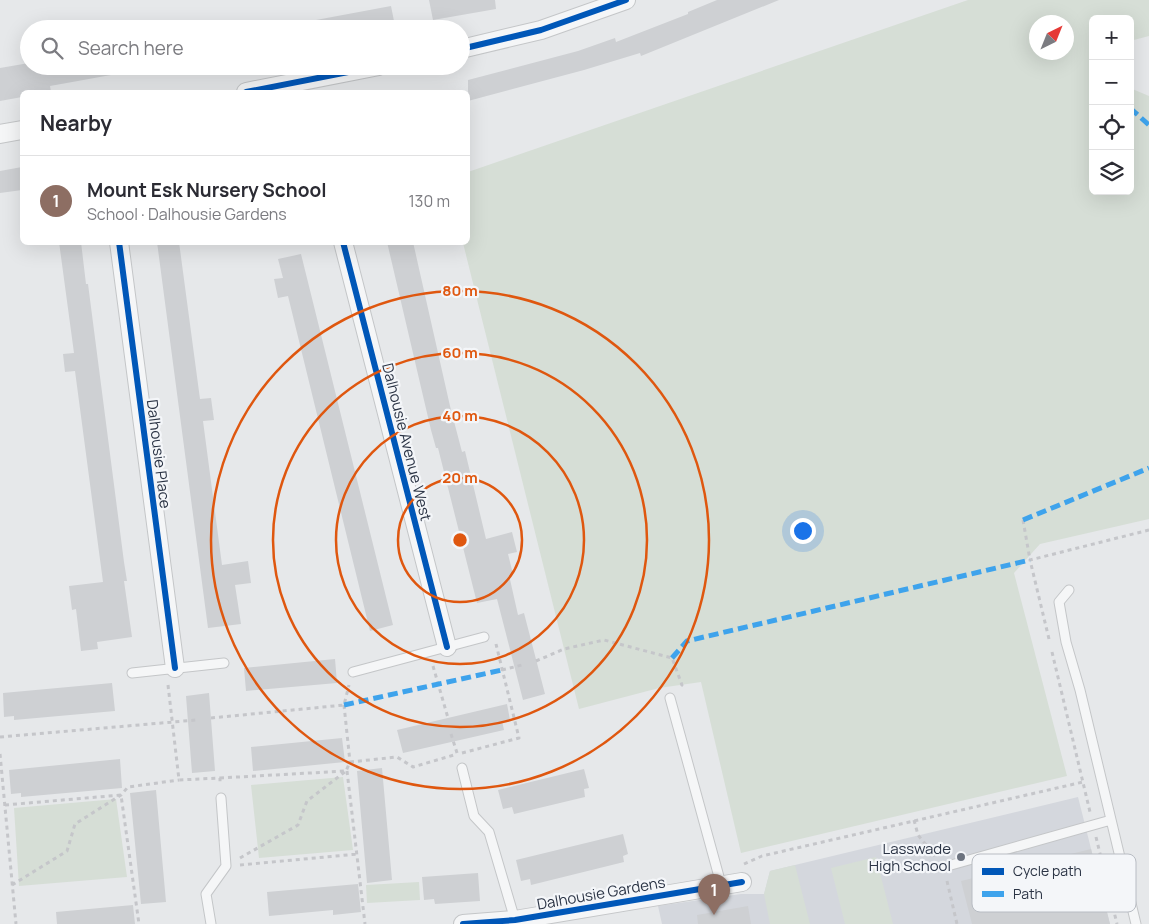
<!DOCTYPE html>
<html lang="en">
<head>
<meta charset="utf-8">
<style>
  :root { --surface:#fff; --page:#f7f7f7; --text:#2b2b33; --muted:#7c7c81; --line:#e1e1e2; --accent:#db2777 }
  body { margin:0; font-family:Manrope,sans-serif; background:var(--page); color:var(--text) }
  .controls { position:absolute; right:15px; top:15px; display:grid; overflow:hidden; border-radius:8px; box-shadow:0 5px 20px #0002 }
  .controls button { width:45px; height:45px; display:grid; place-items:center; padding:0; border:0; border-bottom:1px solid var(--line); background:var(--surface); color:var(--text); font:25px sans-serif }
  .compass { position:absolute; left:1029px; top:15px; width:45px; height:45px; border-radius:50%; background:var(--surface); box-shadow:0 5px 20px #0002; rotate:43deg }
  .you { position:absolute; left:802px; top:530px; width:18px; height:18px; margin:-12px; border:4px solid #fff; border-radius:50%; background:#1a73e8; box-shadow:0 0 0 8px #1a73e833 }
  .badge { display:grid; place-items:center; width:32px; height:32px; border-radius:50%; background:var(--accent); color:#fff; font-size:16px; font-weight:700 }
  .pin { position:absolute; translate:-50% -41px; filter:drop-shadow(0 1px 2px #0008) }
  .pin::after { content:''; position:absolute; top:26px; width:18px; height:15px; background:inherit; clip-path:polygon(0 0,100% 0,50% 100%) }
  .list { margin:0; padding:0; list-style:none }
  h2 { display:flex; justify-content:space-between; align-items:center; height:65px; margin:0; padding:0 20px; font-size:21px }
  h2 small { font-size:16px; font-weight:400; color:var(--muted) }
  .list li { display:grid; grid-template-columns:32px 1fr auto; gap:15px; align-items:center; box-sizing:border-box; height:90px; padding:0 20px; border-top:1px solid var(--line) }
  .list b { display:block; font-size:19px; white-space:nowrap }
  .list p { margin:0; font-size:16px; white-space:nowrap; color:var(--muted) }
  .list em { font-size:16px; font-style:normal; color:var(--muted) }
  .icon { flex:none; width:28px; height:28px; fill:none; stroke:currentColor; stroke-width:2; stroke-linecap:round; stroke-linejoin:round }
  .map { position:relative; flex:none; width:1149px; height:924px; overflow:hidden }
  .search { position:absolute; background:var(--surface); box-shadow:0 5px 20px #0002; left:20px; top:20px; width:450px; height:55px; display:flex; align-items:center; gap:12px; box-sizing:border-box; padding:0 18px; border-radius:28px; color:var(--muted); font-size:19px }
  .panel { position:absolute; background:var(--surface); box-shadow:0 5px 20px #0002; left:20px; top:90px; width:450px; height:155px; border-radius:8px }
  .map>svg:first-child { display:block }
  .built { fill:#d4d7dd }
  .green { fill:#d6ded6; fill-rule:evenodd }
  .building { fill:#ced0d3 }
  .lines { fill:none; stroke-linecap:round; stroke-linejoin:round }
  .service-casing { stroke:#c4c6c8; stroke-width:11 }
  .minor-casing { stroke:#c4c6c8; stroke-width:20 }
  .path { stroke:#c5c6ca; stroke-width:3; stroke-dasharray:4 4; stroke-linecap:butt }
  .service { stroke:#f5f6f7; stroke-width:9 }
  .minor { stroke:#f5f6f7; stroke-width:18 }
  .quiet { stroke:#3ea3ec; stroke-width:5; stroke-dasharray:10 5; stroke-linecap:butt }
  .cycleway-casing { stroke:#f4f6f9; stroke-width:9 }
  .cycleway { stroke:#0057b8; stroke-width:6 }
  .ring { fill:none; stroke:#df570f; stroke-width:2.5 }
  .poi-dot { fill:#6c737f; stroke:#f4f6f9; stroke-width:2 }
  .labels { text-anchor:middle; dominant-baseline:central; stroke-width:4.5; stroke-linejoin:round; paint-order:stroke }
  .street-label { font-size:15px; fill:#2b3445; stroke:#f4f6f9 }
  .poi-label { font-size:15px; fill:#2b3445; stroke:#f4f6f9; text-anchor:end }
  .key { fill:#f4f6f9; stroke:#b8bcc3; stroke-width:1 }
  .key-label { font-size:14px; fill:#2b3445 }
  .centre { fill:#df570f; stroke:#f4f6f9; stroke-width:2.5 }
  .ring-label { font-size:15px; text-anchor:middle; font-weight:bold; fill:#df570f; stroke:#f4f6f9; stroke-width:4.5; stroke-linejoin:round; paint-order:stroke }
</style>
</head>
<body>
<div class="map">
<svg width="1149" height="924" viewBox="0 0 1149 924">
  <rect width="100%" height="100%" fill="#e6e8ea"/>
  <!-- built -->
  <path class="built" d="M1078,797L1110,924H662L658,906L741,894H764L770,871Z"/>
  <!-- green -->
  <path class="green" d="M968,0H1149V36L1130,41V19H1093V191H1130V88L1149,96V519L1040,544L1014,573L1067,776L741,853L701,682L659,688L579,709L463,243L468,242V172ZM1036,22H1066V52H1036Z
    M343,777L353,850L259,858L251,785Z
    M116,799L127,877L19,886L14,808Z
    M876,857L893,924H845L831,868Z
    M795,865L810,924H770L764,894L770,871Z
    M419,882L420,900L367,903L366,885Z"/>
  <!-- building -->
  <path class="building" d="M429,0H495L496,9L433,20Z
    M717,0H779L641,56L640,53L584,70L468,101V80L578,51L615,38L616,42L688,14V12Z
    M391,6L395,26L379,29H317L316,20Z
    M29,63V66H110L111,75L50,86L51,92H22V97L0,101V68Z
    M22,167V190L0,193V171Z
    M59,242H81L86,284H88L124,562L127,581H124L132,637L97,642L98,649L81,651L76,609L72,610L69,586L103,582L75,371L65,372L63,354L74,353Z
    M157,242H179L200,399L211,398L214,420L203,421L222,565L248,561L251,583L235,585L241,624L208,628Z
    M387,242H413L450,406L462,452L465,451L486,539L512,532L517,552L508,554L513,574L509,575L518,615L524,613L545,694L523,700L497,599L477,603L438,448H436L431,430Z
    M301,254L393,625L370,631L288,296L278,298L274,279L283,278L278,259Z
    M335,659L337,683L246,691L244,668Z
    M112,683L115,711L14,720V716L4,717L3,693Z
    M209,693L215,771L192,773L186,696Z
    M507,704L510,720L502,721L504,730L403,753L397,730Z
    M342,738L345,762L253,771L251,747Z
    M120,759L122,788L21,797V793L11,794L9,770Z
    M382,768L392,880L367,883L357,771Z
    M584,769L589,788L584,789L585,797L514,814L512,807L503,809L498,790Z
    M156,790L166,902L141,904L130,793Z
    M623,834L628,854L623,856L624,862L531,885L530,879L521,881L516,860Z
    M1091,849L1110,924H972L961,881Z
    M478,873L480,901L435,904L434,899L424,900L422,877Z
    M358,884L361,912L333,915V910L269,916L267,892Z
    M133,905L135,924H57L56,912Z
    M748,906L751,924H698L697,915Z"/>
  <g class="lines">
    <defs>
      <path id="service" d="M1069,590L1059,602L1066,642L1080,690L1136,924
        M353,672L484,637
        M132,673L224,663
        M670,698L721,884
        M462,768L474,816L489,832L515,920
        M944,867L1111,820
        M211,924L206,894L226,866L221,798"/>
      <path id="minor" d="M461,49L541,30L626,0
        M246,92L379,66
        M0,134L22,130
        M119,242L175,668
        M343,242L447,647
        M463,924L515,920L742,882"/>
    </defs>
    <!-- service casing -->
    <use href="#service" class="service-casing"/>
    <!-- minor casing -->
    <use href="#minor" class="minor-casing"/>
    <!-- path -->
    <path class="path" d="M1023,520L1030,560
      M1049,639L1030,560L1149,530
      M1052,652L1090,812
      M536,661L564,649L604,640L672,658L682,685L679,688
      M433,666L448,718
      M502,670L522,665
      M168,685L179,780L220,778V785
      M344,705L350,762
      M211,718L344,705L349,685
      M451,734L458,756
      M0,737L196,720
      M462,753L519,738L496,644
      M0,754L16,924
      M347,771L365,924
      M220,778L346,771L350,762L397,757L413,767L454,755
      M5,805L121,795L139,924
      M914,820L918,835L935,856
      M1096,837L1117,924
      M240,858L298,825L307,801L346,771
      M744,864L762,856L1083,782
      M240,865L357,854
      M947,881L957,924
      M12,885L67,851L75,824L121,795L128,787L179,780"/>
    <!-- service -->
    <use href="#service" class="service"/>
    <!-- minor -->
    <use href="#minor" class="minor"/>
    <!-- quiet -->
    <path class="quiet" d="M1130,108L1149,125
      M1023,520L1149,468
      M672,658L687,641L1030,560
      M344,705L502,670"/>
    <defs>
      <path id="cycleway" d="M461,49L541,30L626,0
        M246,92L379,66
        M119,242L175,668
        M343,242L447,647
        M463,924L515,920L742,882"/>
    </defs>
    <!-- cycleway casing -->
    <use href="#cycleway" class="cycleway-casing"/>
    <!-- cycleway -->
    <use href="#cycleway" class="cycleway"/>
  </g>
  <!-- distance rings -->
  <g class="ring">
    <circle cx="460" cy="540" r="62"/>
    <circle cx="460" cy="540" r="124"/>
    <circle cx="460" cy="540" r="187"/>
    <circle cx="460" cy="540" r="249"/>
  </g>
  <!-- markers -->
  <circle class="poi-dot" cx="961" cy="857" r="5"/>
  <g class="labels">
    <!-- street labels -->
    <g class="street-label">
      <text transform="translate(407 442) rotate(76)">Dalhousie Avenue West</text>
      <text transform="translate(159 454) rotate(83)">Dalhousie Place</text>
      <text transform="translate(601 893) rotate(-10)">Dalhousie Gardens</text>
    </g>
    <!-- poi labels -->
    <g class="poi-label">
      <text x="951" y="848">Lasswade<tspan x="951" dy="17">High School</tspan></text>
    </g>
  </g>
  <!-- legend -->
  <rect x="972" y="854" width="164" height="58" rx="8" class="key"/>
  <rect x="982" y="868" width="22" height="7" fill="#0057b8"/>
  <rect x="982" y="891" width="22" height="6" fill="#3ea3ec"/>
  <g class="key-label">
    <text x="1013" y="876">Cycle path</text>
    <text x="1013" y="899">Path</text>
  </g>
  <circle cx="460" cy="540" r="8" class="centre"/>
  <g class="ring-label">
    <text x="460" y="296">80 m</text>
    <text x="460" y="358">60 m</text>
    <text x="460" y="421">40 m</text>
    <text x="460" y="483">20 m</text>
  </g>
</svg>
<div class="controls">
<button>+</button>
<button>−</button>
<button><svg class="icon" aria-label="locate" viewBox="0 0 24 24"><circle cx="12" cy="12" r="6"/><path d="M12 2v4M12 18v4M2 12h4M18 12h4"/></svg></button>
<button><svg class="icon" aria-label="layers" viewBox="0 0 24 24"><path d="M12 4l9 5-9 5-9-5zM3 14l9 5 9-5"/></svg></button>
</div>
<svg class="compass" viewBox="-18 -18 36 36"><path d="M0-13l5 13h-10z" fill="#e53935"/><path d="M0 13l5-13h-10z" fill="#7c7c81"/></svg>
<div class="you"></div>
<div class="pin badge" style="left:714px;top:915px;background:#8d6e63">1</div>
<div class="search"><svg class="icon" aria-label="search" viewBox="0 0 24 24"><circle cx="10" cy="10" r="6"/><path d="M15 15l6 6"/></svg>Search here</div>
<section class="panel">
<h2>Nearby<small></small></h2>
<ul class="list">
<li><span class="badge" style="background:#8d6e63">1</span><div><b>Mount Esk Nursery School</b><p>School · Dalhousie Gardens</p></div><em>130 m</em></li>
</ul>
</section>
</div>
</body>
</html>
